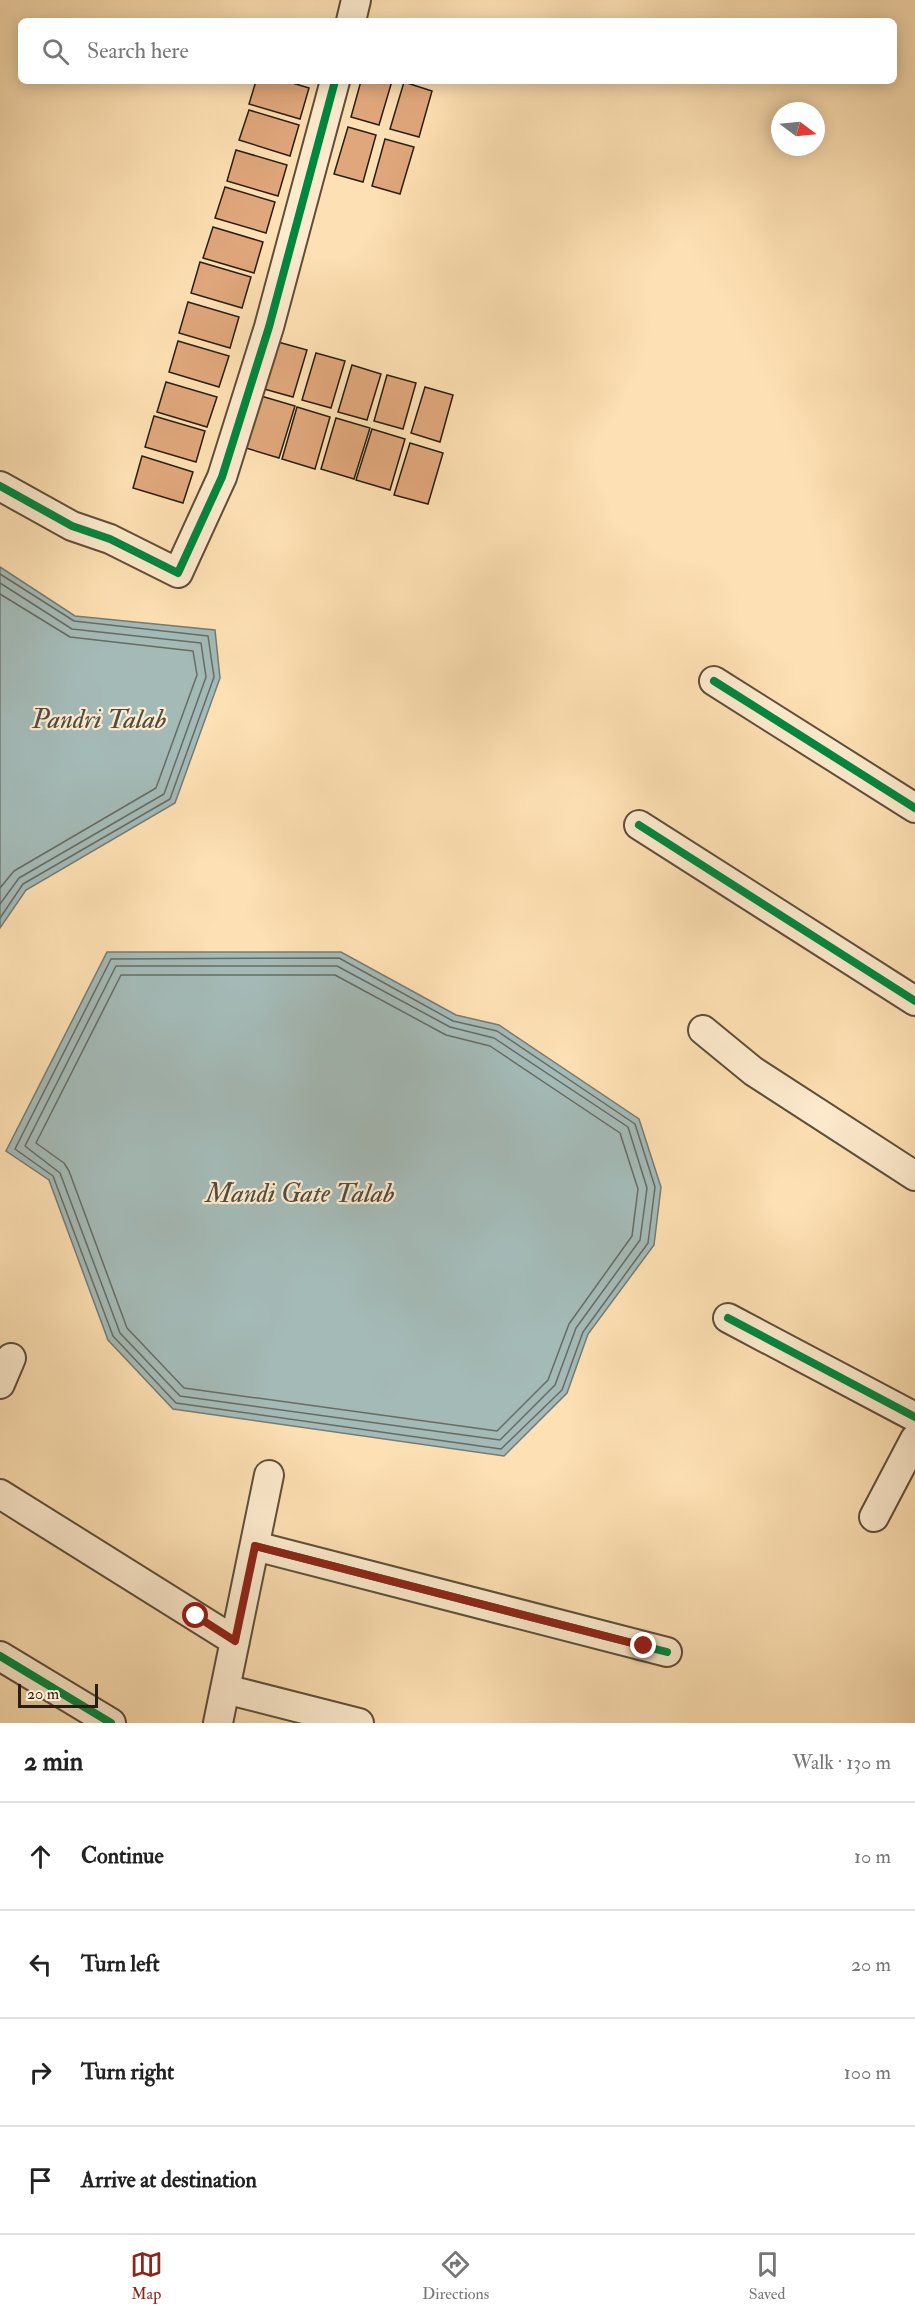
<!DOCTYPE html>
<html lang="en">
<head>
<meta charset="utf-8">
<style>
  :root { --surface:#fff; --page:#f2f2f2; --text:#222; --muted:#767676; --line:#e0e0e0; --accent:#8f2418 }
  body { margin:0; font-family:"IM FELL Double Pica",serif; background:var(--page); color:var(--text) }
  .compass { position:absolute; left:771px; top:102px; width:54px; height:54px; border-radius:50%; background:var(--surface); box-shadow:0 3px 15px #0003; rotate:106deg }
  .scale { position:absolute; left:18px; bottom:15px; width:80px; box-sizing:border-box; padding-left:6px; border:3px solid #291e11; border-top:0; font-size:16px; line-height:21px; white-space:nowrap; color:#291e11; -webkit-text-stroke:4px #feebce; paint-order:stroke }
  .stop { position:absolute; width:18px; height:18px; margin:-14px; border:4px solid #8f2418; border-radius:50%; background:#fff }
  .stop.end { background:#8f2418; border-color:#fff; box-shadow:0 2px 6px #0008 }
  .list { margin:0; padding:0; list-style:none }
  h2 { display:flex; justify-content:space-between; align-items:center; height:78px; margin:0; padding:0 24px; font-size:26px }
  h2 small { font-size:20px; font-weight:400; color:var(--muted) }
  .list li { display:grid; grid-template-columns:39px 1fr auto; gap:18px; align-items:center; box-sizing:border-box; height:108px; padding:0 24px; border-top:2px solid var(--line) }
  .list b { display:block; font-size:22px; white-space:nowrap }
  .list em { font-size:20px; font-style:normal; color:var(--muted) }
  .icon { flex:none; width:33px; height:33px; fill:none; stroke:currentColor; stroke-width:2; stroke-linecap:round; stroke-linejoin:round }
  .map { position:relative; flex:none; width:915px; height:1723px; overflow:hidden }
  .search { position:absolute; background:var(--surface); box-shadow:0 3px 15px #0003; left:18px; right:18px; top:18px; height:66px; display:flex; align-items:center; gap:15px; box-sizing:border-box; padding:0 21px; border-radius:9px; color:var(--muted); font-size:22px }
  .sheet { height:510px; background:var(--surface) }
  nav { display:flex; justify-content:space-around; align-items:center; box-sizing:border-box; height:84px; border-top:2px solid var(--line); background:var(--surface); font-size:16px; color:var(--muted) }
  nav a { display:grid; justify-items:center; gap:3px }
  nav .on { color:var(--accent) }
  .map>svg:first-child { display:block }
  .water { fill:#a4bab7; stroke:#737c75; stroke-width:1.5 }
  .lines { fill:none; stroke-linecap:round; stroke-linejoin:round }
  .shore { stroke:#666c64; stroke-width:1.5 }
  .building { fill:#e0a77c; stroke:#291e11; stroke-width:1.5 }
  .minor-casing { stroke:#5e4e3a; stroke-width:32 }
  .minor { stroke:#feebce; stroke-width:28 }
  .cycleway-casing { stroke:#feebce; stroke-width:11 }
  .cycleway { stroke:#00873e; stroke-width:8 }
  .route { stroke:#8f2418; stroke-width:8 }
  .labels { text-anchor:middle; dominant-baseline:central; stroke-width:4.5; stroke-linejoin:round; paint-order:stroke }
  .water-label { font-size:27px; font-style:italic; fill:#4e4d43; stroke:#feebce }
</style>
</head>
<body>
<div class="map">
<svg width="915" height="1723" viewBox="0 0 915 1723">
  <rect width="100%" height="100%" fill="#fde0b3"/>
  <filter id="stains"><feTurbulence type="fractalNoise" baseFrequency=".00333" numOctaves="4"/><feColorMatrix values="0 0 0 0 .2 0 0 0 0 .09 0 0 0 0 .02 0 0 0 .5 -.17"/></filter>
  <radialGradient id="worn" r=".72"><stop offset=".6" stop-color="#630" stop-opacity="0"/><stop offset="1" stop-color="#630" stop-opacity=".3"/></radialGradient>
  <!-- water -->
  <path class="water" d="M0,567L75,616L215,630L220,678L175,803L26,890L0,928Z
    M107,952H341L456,1015L499,1025L639,1119L661,1187L654,1245L588,1334L567,1393L504,1456L173,1409L108,1340L49,1180L6,1151Z"/>
  <g class="lines">
    <!-- shore -->
    <path class="shore" d="M0,574L74,621L208,636L214,677L170,799L23,884L0,918
      M0,583L72,629L201,643L206,677L164,794L19,878L0,904
      M0,594L70,637L193,651L197,675L156,788L14,871L0,888
      M339,958L453,1021L497,1031L635,1124L655,1187L648,1243L583,1332L562,1390L501,1449L176,1403L113,1336L53,1176L15,1149L111,959Z
      M116,966H337L450,1027L494,1038L628,1127L647,1188L640,1240L576,1328L555,1385L500,1440L180,1396L120,1333L60,1173L25,1146Z
      M121,975H335L446,1035L490,1046L620,1133L638,1189L632,1236L569,1324L548,1380L497,1431L184,1388L127,1328L69,1171L64,1163L36,1143Z"/>
  </g>
  <!-- building -->
  <path class="building" d="M256,81H286L309,88L300,119L249,104Z
    M361,81H392L379,125L351,117Z
    M404,82L432,91L419,137L390,129Z
    M249,110L299,125L290,156L239,140Z
    M348,127L376,135L363,182L334,174Z
    M385,139L414,147L400,194L372,186Z
    M236,150L287,165L278,196L227,181Z
    M225,187L275,202L266,233L215,218Z
    M213,227L263,242L254,273L203,258Z
    M200,262L251,277L242,308L191,293Z
    M188,302L239,317L230,348L179,333Z
    M178,341L229,356L219,387L169,372Z
    M278,342L307,350L293,397L264,389Z
    M316,353L345,361L331,408L302,400Z
    M352,365L381,374L367,420L338,412Z
    M387,375L416,383L403,429L374,421Z
    M166,382L217,397L207,427L157,412Z
    M425,387L453,395L440,442L411,433Z
    M261,396L295,406L279,458L246,448Z
    M297,407L330,417L315,469L282,459Z
    M154,416L205,431L196,462L145,447Z
    M336,418L370,428L354,479L321,469Z
    M372,429L405,439L390,490L356,480Z
    M410,443L443,453L428,504L394,495Z
    M142,456L193,472L183,503L133,488Z"/>
  <g class="lines">
    <defs>
      <path id="minor" d="M351,21L356,0
        M0,486L72,526L110,539L178,573L222,477L269,327L335,81
        M714,681L915,808
        M639,825L915,1001
        M703,1030L753,1071L915,1176
        M728,1318L915,1417
        M0,1384L11,1358
        M0,1494L235,1641
        M874,1517L915,1439
        M255,1546L667,1652
        M0,1656L111,1723
        M225,1689L359,1723
        M218,1723L269,1475"/>
    </defs>
    <!-- minor casing -->
    <use href="#minor" class="minor-casing"/>
    <!-- minor -->
    <use href="#minor" class="minor"/>
    <defs>
      <path id="cycleway" d="M0,486L72,526L110,539L178,573L222,477L269,327L335,81
        M714,681L915,808
        M639,825L915,1001
        M728,1318L915,1417
        M255,1546L667,1652
        M0,1656L111,1723"/>
    </defs>
    <!-- cycleway casing -->
    <use href="#cycleway" class="cycleway-casing"/>
    <!-- cycleway -->
    <use href="#cycleway" class="cycleway"/>
  </g>
  <g class="lines">
    <!-- route -->
    <path class="route" d="M196,1616L235,1641L255,1546L644,1646"/>
  </g>
  <g class="labels">
    <!-- water labels -->
    <g class="water-label">
      <text x="99" y="719">Pandri Talab</text>
      <text x="300" y="1193">Mandi Gate Talab</text>
    </g>
  </g>
  <rect width="100%" height="100%" filter="url(#stains)"/>
  <rect width="100%" height="100%" fill="url(#worn)"/>
</svg>
<svg class="compass" viewBox="-18 -18 36 36"><path d="M0-13l5 13h-10z" fill="#e53935"/><path d="M0 13l5-13h-10z" fill="#767676"/></svg>
<div class="scale">20 m</div>
<div class="stop" style="left:196px;top:1616px"></div>
<div class="stop end" style="left:644px;top:1646px"></div>
<div class="search"><svg class="icon" aria-label="search" viewBox="0 0 24 24"><circle cx="10" cy="10" r="6"/><path d="M15 15l6 6"/></svg>Search here</div>
</div>
<section class="sheet">
<h2>2 min<small>Walk · 130 m</small></h2>
<ul class="list">
<li><svg class="icon" aria-label="ahead" viewBox="0 0 24 24"><path d="M12 20V5M6 11l6-6 6 6"/></svg><div><b>Continue</b></div><em>10 m</em></li>
<li><svg class="icon" aria-label="left" viewBox="0 0 24 24"><path d="M17 20v-9H6M10 6l-5 5 5 5"/></svg><div><b>Turn left</b></div><em>20 m</em></li>
<li><svg class="icon" aria-label="right" viewBox="0 0 24 24"><path d="M7 20v-9h11M14 6l5 5-5 5"/></svg><div><b>Turn right</b></div><em>100 m</em></li>
<li><svg class="icon" aria-label="arrive" viewBox="0 0 24 24"><path d="M6 21V4h12l-3 4 3 4H6"/></svg><div><b>Arrive at destination</b></div></li>
</ul>
</section>
<nav>
<a class="on"><svg class="icon" aria-label="map" viewBox="0 0 24 24"><path d="M3 6l6-2 6 2 6-2v14l-6 2-6-2-6 2zM9 4v14M15 6v14"/></svg>Map</a>
<a><svg class="icon" aria-label="directions" viewBox="0 0 24 24"><path d="M12 3l9 9-9 9-9-9zM9 14v-3h6M13 9l2 2-2 2"/></svg>Directions</a>
<a><svg class="icon" aria-label="saved" viewBox="0 0 24 24"><path d="M7 4h10v16l-5-4-5 4z"/></svg>Saved</a>
</nav>
</body>
</html>
